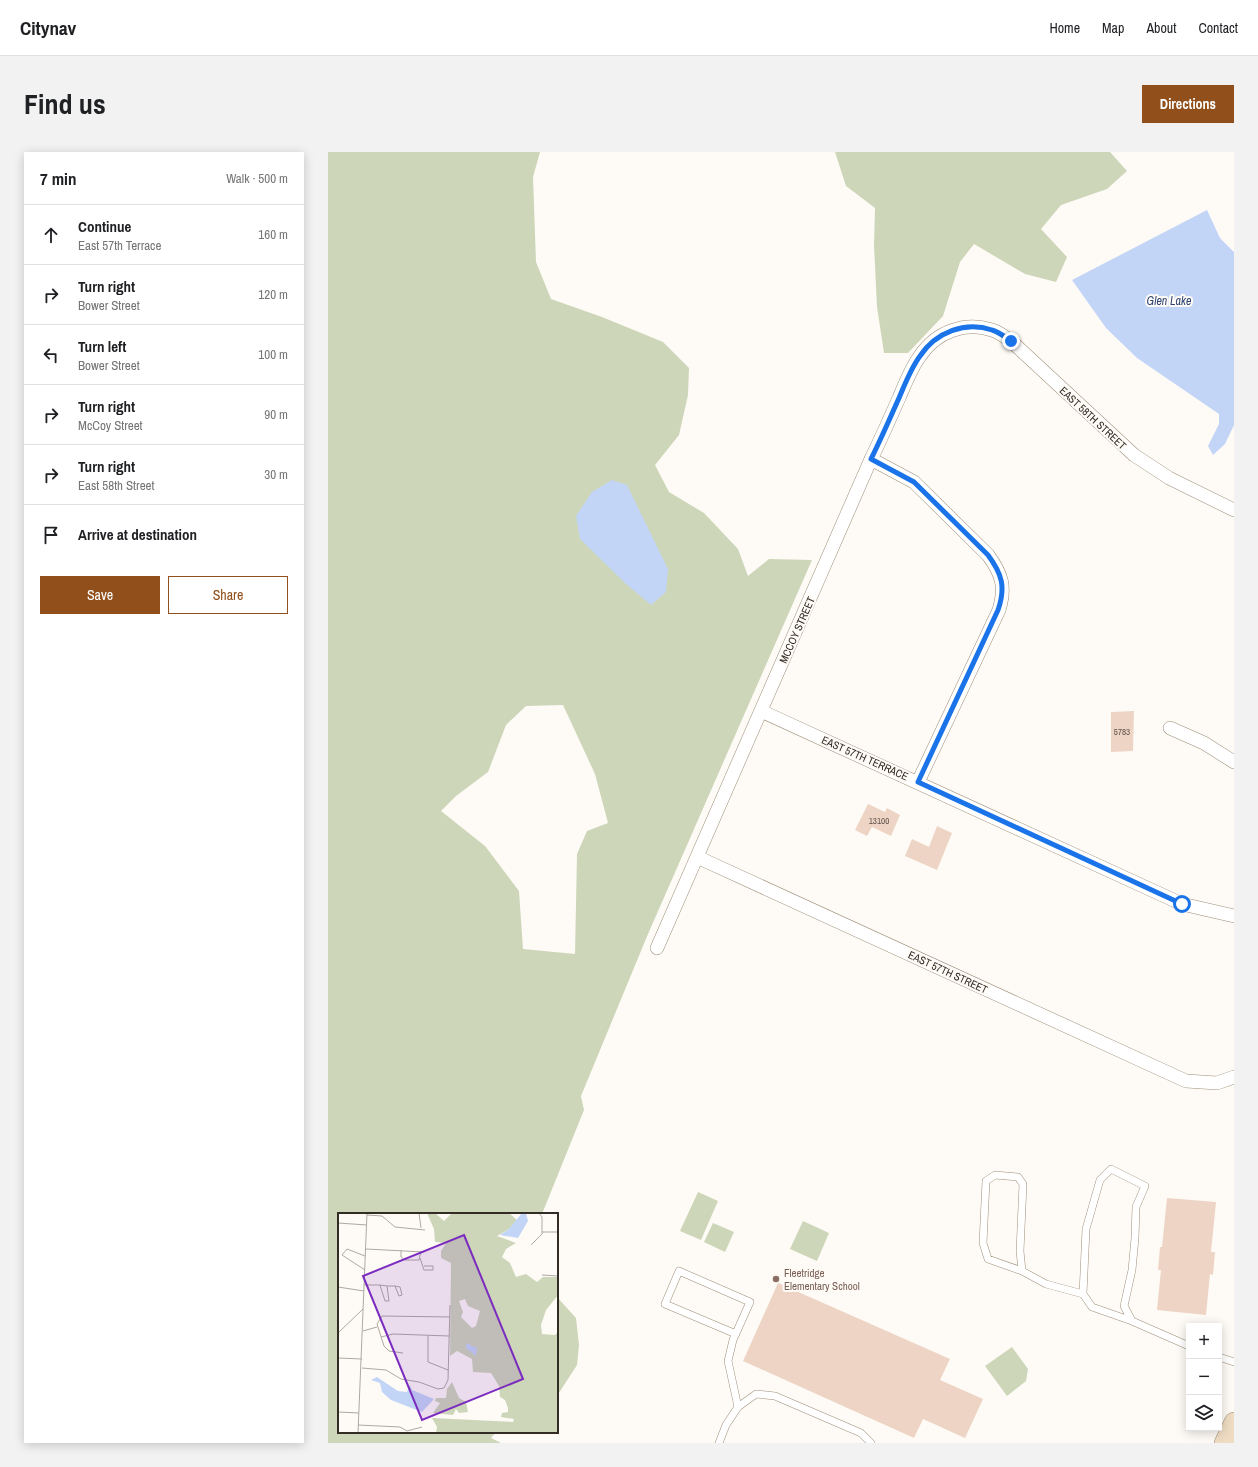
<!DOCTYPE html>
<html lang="en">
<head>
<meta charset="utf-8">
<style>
  :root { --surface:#fff; --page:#f2f2f2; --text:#202124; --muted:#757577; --line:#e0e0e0; --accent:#91501b }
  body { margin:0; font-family:"Archivo Narrow",sans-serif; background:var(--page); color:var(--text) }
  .controls { position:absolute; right:12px; bottom:12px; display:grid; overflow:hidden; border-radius:0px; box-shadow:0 2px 10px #0003 }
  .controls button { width:36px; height:36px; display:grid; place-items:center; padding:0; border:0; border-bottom:1px solid var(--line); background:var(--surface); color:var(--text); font:20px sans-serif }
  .stop { position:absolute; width:12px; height:12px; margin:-9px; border:3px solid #1a73e8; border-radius:50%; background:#fff }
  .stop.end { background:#1a73e8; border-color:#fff; box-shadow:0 1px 4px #0008 }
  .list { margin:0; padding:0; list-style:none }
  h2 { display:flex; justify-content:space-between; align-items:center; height:52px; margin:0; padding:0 16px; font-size:17px }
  h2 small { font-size:13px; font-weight:400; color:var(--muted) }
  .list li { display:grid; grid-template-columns:26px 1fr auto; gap:12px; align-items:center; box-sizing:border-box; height:60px; padding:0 16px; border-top:1px solid var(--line) }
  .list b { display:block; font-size:15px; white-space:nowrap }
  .list p { margin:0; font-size:13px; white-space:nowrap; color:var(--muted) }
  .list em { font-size:13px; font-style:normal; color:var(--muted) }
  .actions { display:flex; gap:8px; padding:12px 16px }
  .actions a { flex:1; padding:9px 0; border:1px solid var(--accent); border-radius:0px; text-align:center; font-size:14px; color:var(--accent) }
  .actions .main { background:var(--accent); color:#fff }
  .icon { flex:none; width:22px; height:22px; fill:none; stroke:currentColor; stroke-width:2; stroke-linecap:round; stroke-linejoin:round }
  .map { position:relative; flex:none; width:906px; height:1291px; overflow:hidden; border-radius:0px }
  header { display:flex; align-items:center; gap:24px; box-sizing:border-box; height:56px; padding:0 20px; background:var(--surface); border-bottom:1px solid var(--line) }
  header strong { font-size:19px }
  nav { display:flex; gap:22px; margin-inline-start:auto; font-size:14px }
  .intro { display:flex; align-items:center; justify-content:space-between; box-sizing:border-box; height:96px; padding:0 24px }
  h1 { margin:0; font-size:28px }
  .button { padding:10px 18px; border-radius:0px; background:var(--accent); color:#fff; font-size:14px; font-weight:700 }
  main { display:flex; gap:24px; padding:0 24px }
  aside { flex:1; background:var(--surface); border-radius:0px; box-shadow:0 2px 10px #0003 }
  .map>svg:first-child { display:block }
  .green { fill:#cdd6b8; fill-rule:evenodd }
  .water { fill:#c3d5f6 }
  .building { fill:#eed4c4 }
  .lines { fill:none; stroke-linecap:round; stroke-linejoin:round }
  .lane-casing { stroke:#9e8e79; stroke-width:8 }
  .street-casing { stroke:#9e8e79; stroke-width:14 }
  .secondary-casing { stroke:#9e8e79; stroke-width:20 }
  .lane { stroke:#fff; stroke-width:7 }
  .street { stroke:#fff; stroke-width:13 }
  .secondary { stroke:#eedbc2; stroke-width:19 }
  .route { stroke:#1a73e8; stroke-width:5 }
  .education-dot { fill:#8d6e63; stroke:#fefbf6; stroke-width:1.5 }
  .labels { text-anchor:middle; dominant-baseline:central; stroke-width:4; stroke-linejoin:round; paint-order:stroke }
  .number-label { font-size:9px; fill:#62564c }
  .street-label { font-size:11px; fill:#332c24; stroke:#fefbf6 }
  .education-label { font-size:11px; fill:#785e54; stroke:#fefbf6; text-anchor:start }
  .water-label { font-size:12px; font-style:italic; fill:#2f4672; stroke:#fefbf6 }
  .inset-road { fill:none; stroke:#ada8a2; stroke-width:1 }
  .view { fill:#7b2cbf; fill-opacity:0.15; stroke:#7b2cbf; stroke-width:2 }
  .inset-edge { fill:none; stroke:#332c24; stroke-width:2 }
</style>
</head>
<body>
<header>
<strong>Citynav</strong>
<nav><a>Home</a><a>Map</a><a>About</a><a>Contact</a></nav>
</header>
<div class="intro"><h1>Find us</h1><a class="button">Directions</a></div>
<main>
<aside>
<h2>7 min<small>Walk · 500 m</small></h2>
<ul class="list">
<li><svg class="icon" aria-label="ahead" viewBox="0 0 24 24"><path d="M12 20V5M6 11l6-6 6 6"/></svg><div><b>Continue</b><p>East 57th Terrace</p></div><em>160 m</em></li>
<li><svg class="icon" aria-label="right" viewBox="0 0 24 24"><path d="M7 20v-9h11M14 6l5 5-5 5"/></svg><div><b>Turn right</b><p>Bower Street</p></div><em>120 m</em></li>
<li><svg class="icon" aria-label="left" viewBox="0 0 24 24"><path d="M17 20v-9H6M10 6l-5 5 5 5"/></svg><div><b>Turn left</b><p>Bower Street</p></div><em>100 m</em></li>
<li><svg class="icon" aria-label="right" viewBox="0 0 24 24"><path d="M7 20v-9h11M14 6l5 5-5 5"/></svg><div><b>Turn right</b><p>McCoy Street</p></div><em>90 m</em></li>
<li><svg class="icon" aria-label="right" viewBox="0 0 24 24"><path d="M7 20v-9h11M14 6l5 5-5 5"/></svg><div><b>Turn right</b><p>East 58th Street</p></div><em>30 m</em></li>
<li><svg class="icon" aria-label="arrive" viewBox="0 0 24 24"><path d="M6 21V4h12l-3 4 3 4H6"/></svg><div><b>Arrive at destination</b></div></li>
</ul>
<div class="actions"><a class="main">Save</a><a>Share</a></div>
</aside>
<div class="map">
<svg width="906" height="1291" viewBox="0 0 906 1291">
  <rect width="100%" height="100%" fill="#fefbf6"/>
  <!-- green -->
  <path class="green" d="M0,0H212L205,25L208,110L223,147L274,165L335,190L361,216L360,243L351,283L327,313L341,340L376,361L410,397L420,424L441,407L484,408L320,782L253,944L256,958L214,1062H11V1280H168L163,1286L173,1291H0ZM235,553L267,622L280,671L259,679L249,702L247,802L195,797L191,739L157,694L113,659L128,644L160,620L178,573L198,554Z
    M507,0H782L799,19L779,37L733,53L713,77L739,105L728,130L697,122L646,92L632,110L615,164L580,201H556L549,155L546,93L547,56L518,34Z
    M370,1040L390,1049L373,1088L352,1079Z
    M475,1069L501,1081L489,1109L462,1097Z
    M385,1071L406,1080L397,1100L376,1090Z
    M229,1145L248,1166L251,1193L249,1213L229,1244Z
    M684,1195L700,1217L698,1229L679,1244L657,1214Z"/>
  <!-- water -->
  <path class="water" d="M879,58L892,86L906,100V273L897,292L885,303L880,294L891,272V262L809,206L778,176L744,128Z
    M284,328L299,333L340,417L338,440L323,453L297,431L252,387L248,364L264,340Z"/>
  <!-- building -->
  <path class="building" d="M806,559L805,599L783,600V560Z
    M540,652L557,660L559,656L572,663L563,684L544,675L539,684L527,678Z
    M609,674L624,681L609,718L577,704L584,687L601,695Z
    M839,1046L888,1050L883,1100H887L885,1123L882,1122L878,1163L829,1158L833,1118H830L832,1095H834Z
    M450,1131L622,1207L612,1228L655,1247L637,1286L595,1267L586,1286L415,1209Z"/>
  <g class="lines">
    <defs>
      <path id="lane" d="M694,1119L660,1107L655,1091L658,1029L667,1023L690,1025L695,1032L692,1099L694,1119L718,1132L755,1142
        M804,1169L796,1154L804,1118L807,1086L808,1055L817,1034L783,1017L772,1028L758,1077L755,1142L764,1155L804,1169L861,1194
        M408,1182L337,1152L351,1119L422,1150L405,1188L400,1209L410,1255
        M891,1205L906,1210
        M391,1291L398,1273L410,1255L428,1242L447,1244L533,1281L543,1291"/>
      <path id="street" d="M543,307L586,330L660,403C674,422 678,435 671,458L590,630
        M433,559L854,752L906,764
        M842,576L876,591L906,610
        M369,705L858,929L889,931L906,925
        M329,796L543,307C553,287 562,266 571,246C577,232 583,216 592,204C608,180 637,169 664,178C671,180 677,185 683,189L806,303L841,326L906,358"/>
      <path id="secondary" d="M896,1291L906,1270"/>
    </defs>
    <!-- lane casing -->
    <use href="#lane" class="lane-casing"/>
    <!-- street casing -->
    <use href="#street" class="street-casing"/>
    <!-- secondary casing -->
    <use href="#secondary" class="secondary-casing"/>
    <!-- lane -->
    <use href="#lane" class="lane"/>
    <!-- street -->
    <use href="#street" class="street"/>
    <!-- secondary -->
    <use href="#secondary" class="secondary"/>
  </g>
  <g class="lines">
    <!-- route -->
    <path class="route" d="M683,189C677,185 671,180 664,178C637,169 608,180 592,204C583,216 577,232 571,246C562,266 553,287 543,307L586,330L660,403C674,422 678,435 670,458L590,630L854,752"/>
  </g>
  <!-- markers -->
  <circle class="education-dot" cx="448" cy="1127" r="4"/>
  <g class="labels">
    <!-- number labels -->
    <g class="number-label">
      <text x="794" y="580">5783</text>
      <text x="551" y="669">13100</text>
    </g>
    <!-- street labels -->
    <g class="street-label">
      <text transform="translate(765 266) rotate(43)">EAST 58TH STREET</text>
      <text transform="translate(469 478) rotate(-66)">MCCOY STREET</text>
      <text transform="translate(537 606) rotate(24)">EAST 57TH TERRACE</text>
      <text transform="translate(620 820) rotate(25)">EAST 57TH STREET</text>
    </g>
    <!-- education labels -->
    <g class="education-label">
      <text x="456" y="1121">Fleetridge<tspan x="456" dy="13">Elementary School</tspan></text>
    </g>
    <!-- water labels -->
    <g class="water-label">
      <text x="841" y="149">Glen Lake</text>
    </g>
  </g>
  <!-- overview -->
  <g transform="translate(10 1061)">
    <rect width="220" height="220" fill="#fefbf6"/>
    <path d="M89,0H97L106,8L114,0H171L179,7L170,17L159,23L178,30L168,36L164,44L172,50L178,64L188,61L199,69L205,64H220V82L208,97L203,112L204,121L217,122L220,119V220H98L99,214L94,205L175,209L176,206L163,204L164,200L170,199V195L167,187L162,184L161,173L153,160L135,159L134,146L119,138L112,143L113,50L103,45V38L108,30L97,29L96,16ZM127,86L130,93L142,98L138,113L134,115L123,104L125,99L121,88ZM114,169L121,185L128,189L130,199L121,200L118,196L115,202L95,200L102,190L97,188L98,185H108L109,176Z" fill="#cdd6b8" fill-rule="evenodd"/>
    <path d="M184,0H188L190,8L180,25L162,22L170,17ZM128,130L139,135L138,143L128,135ZM39,164L60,178L69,179L72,172L74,177L96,186L84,199L53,187L44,179L42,170L33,167Z" fill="#c3d5f6"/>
    <path class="inset-road" d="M81,0L83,15M29,2L44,3L57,14L87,17M0,10L29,12M204,19H220M193,32L204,21V4L201,0M28,36L86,39M63,37V44L67,47H81L83,38M82,45L86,57H95V53H86M27,57L4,42L9,36L27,43M204,62L220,63M26,72H42L47,88H51L49,73L42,72M49,73H57L61,83L64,82L62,74L57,73M0,74L26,78M25,118L39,114M0,120L25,96M90,123V149L110,157M43,124L55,121L111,123M65,140L51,138L46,133L39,111L44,103L112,104M0,145L24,146M24,155L48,157L63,166L81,169L100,176L106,175L110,167L112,92M0,199L21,200M20,212L62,214L69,218L84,214M20,220L29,0"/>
    <path class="view" d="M126,22L185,166L84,207L25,63Z"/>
    <rect width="220" height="220" class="inset-edge"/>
  </g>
</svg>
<div class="controls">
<button>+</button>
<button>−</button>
<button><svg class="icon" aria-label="layers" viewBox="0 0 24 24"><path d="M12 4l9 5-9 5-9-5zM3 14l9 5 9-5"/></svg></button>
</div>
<div class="stop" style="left:854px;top:752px"></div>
<div class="stop end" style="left:683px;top:189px"></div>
</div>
</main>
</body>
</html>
